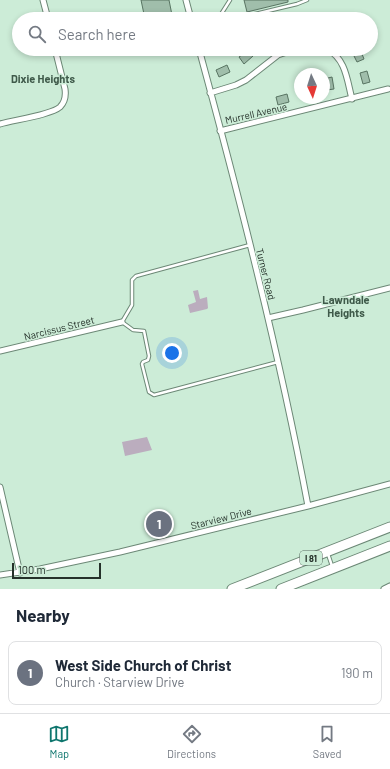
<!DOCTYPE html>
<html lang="en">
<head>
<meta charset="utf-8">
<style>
  :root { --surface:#fff; --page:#f2f2f3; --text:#1f2937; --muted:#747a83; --line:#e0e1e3; --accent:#0f766e }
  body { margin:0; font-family:Barlow,sans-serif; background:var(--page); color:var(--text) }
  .compass { position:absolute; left:294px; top:68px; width:36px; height:36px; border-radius:50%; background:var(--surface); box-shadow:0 2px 6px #0003; rotate:176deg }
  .scale { position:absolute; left:12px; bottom:10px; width:89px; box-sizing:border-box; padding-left:4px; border:2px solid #25312a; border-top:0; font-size:11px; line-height:14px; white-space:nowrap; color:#25312a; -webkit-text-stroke:3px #ccecd7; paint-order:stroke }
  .you { position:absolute; left:172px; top:353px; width:14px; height:14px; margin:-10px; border:3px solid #fff; border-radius:50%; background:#1a73e8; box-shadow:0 0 0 6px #1a73e833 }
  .badge { display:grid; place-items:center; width:26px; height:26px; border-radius:50%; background:var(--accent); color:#fff; font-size:13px; font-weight:700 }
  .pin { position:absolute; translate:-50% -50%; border:2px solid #fff; box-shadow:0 1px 4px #0006 }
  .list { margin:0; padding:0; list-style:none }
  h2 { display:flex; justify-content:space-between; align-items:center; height:52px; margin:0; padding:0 16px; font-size:17px }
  h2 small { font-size:13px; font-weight:400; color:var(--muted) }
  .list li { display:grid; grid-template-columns:26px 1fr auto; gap:12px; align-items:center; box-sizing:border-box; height:64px; margin:0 8px 8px; padding:0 8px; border:1px solid var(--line); border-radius:8px }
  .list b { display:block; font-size:15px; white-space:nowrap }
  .list p { margin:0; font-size:13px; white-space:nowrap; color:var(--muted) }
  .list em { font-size:13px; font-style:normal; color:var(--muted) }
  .icon { flex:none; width:22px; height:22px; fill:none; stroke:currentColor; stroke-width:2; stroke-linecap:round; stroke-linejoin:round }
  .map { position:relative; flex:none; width:390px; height:589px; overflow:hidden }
  .search { position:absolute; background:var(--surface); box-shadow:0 2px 6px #0003; left:12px; right:12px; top:12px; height:44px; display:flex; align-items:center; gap:10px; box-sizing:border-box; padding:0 14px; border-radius:22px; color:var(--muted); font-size:15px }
  .sheet { height:124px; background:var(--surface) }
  nav { display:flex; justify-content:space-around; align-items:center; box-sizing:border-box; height:56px; border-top:1px solid var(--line); background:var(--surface); font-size:11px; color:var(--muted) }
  nav a { display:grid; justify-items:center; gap:2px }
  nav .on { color:var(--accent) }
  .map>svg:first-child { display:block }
  .green { fill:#bbadbe }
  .building { fill:#a0beab; stroke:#587462 }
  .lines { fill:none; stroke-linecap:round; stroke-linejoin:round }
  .service-casing { stroke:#6c8876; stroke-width:4.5 }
  .minor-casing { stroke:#6c8876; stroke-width:7 }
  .motorway-casing { stroke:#6c8876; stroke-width:11 }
  .service { stroke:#fff; stroke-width:2.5 }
  .minor { stroke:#fff; stroke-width:5 }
  .motorway { stroke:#fff; stroke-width:9 }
  .labels { text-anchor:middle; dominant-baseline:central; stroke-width:3; stroke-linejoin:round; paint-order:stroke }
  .shield { fill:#ccecd7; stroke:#57695e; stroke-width:1 }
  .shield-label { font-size:9px; font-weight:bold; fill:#25312a }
  .street-label { font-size:10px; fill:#25312a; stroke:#ccecd7 }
  .neighbourhood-label { font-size:11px; font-weight:bold; fill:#3f5a4a; stroke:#ccecd7 }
</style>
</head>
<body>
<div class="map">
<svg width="390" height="589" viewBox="0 0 390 589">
  <rect width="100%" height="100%" fill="#ccecd7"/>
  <!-- green -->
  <path class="green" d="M198,290L200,299L207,297L208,308L207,309L190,313L188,305L196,302L193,291Z
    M147,437L152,450L125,456L122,442Z"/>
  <!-- building -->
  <path class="building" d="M141,0H169L172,15L155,19H145Z
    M244,0H288V2L247,12Z
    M358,49H360L364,59L357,62L352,52Z
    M249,50L253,56L244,64L239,57Z
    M227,65L230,72L219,77L216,70Z
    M367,71L370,82L363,84L360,73Z
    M332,77L334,89L327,90L324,79Z
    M287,94L289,102L278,105L276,97Z"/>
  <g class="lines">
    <defs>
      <path id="service" d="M202,19L208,17L215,19
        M218,19L230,0
        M234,19L297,4L307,0
        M250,245L136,276L132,280V305L122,322L133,330L144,331L149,356L148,360L143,362L142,364L149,392L154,395L278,362
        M328,554L332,566"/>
      <path id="minor" d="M43,0L48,19
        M186,0L191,19
        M199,49C240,200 279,352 308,506
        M327,49C346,59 347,80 352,99
        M210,93L236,85L246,80L278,55L296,49
        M0,124C13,120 51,115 60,107C65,102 66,96 65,89L55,49
        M220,131L388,89
        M268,318L303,310L390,288
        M0,351L122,322
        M0,487L20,573
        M0,575L40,569L120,552L308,506L390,484
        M384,589L390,586"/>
      <path id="motorway" d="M232,589L390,527
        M281,589L390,546"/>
    </defs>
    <!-- service casing -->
    <use href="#service" class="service-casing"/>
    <!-- minor casing -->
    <use href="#minor" class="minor-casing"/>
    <!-- motorway casing -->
    <use href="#motorway" class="motorway-casing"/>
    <!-- service -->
    <use href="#service" class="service"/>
    <!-- minor -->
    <use href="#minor" class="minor"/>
    <!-- motorway -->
    <use href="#motorway" class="motorway"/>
  </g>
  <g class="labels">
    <!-- shield labels -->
    <rect class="shield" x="300" y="551" width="22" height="14" rx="3"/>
    <g class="shield-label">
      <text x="311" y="558">I 81</text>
    </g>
    <!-- street labels -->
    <g class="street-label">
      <text transform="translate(256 113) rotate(-13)">Murrell Avenue</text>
      <text transform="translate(266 274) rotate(76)">Turner Road</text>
      <text transform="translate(59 328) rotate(-14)">Narcissus Street</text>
      <text transform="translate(221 518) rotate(-14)">Starview Drive</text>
    </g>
    <!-- neighbourhood labels -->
    <g class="neighbourhood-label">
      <text x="43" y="78">Dixie Heights</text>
      <text x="346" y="299">Lawndale<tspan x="346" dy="13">Heights</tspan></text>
    </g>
  </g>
</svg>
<svg class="compass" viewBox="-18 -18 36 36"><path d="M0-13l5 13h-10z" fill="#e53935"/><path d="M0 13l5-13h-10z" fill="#747a83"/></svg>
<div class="scale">100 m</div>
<div class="you"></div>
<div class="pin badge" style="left:159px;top:524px;background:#6b7280">1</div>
<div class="search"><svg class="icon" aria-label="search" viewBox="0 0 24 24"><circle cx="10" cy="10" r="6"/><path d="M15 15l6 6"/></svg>Search here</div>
</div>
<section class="sheet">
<h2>Nearby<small></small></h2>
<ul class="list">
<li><span class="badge" style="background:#6b7280">1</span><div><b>West Side Church of Christ</b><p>Church · Starview Drive</p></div><em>190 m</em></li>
</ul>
</section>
<nav>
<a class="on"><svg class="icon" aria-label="map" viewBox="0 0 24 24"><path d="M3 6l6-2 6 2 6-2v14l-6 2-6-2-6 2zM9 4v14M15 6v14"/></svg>Map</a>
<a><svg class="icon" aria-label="directions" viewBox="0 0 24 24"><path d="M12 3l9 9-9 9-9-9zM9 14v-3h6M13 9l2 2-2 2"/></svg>Directions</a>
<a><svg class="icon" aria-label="saved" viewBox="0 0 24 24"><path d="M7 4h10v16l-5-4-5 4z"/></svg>Saved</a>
</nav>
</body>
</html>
